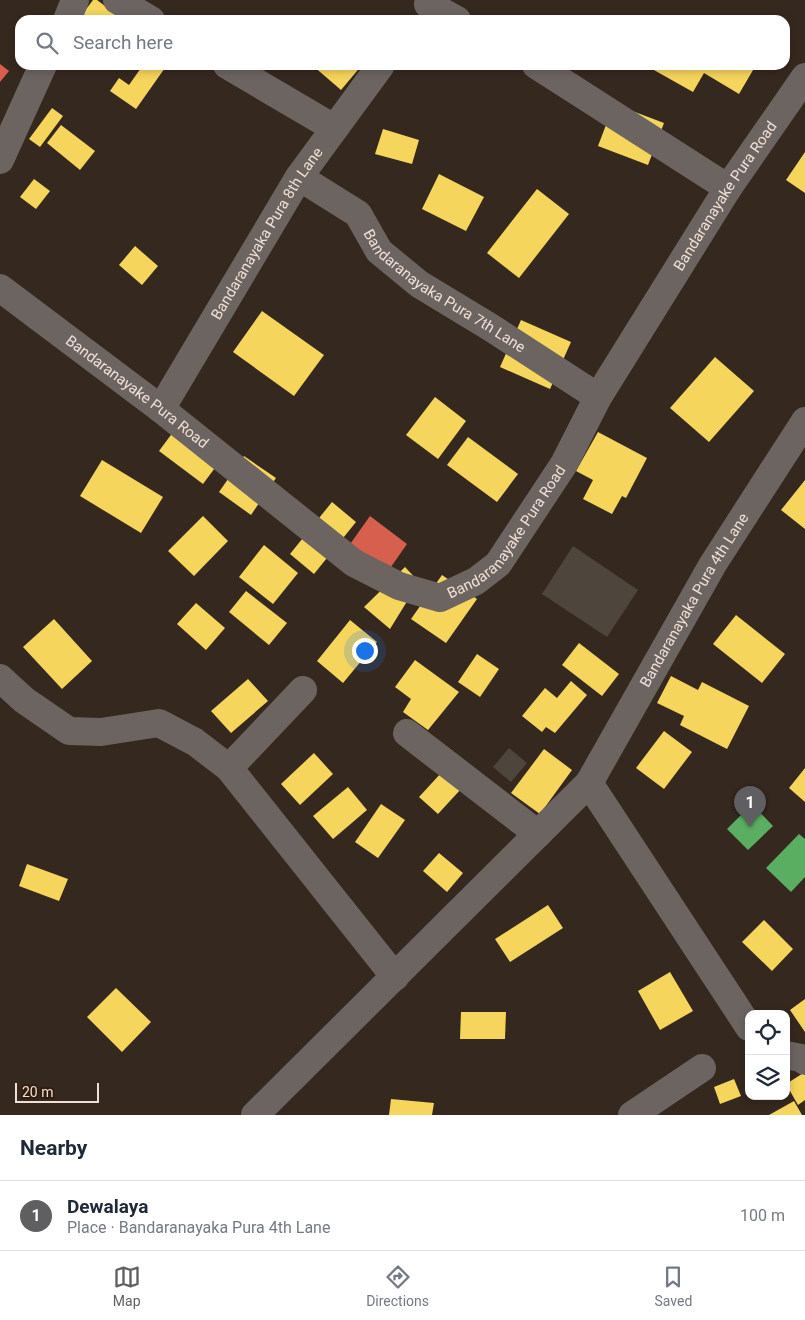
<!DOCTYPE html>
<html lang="en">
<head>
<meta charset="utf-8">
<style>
  :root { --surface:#fff; --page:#f6f6f7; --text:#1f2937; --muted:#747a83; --line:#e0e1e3; --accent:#5f5e61 }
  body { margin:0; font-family:Roboto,sans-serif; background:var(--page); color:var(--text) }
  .controls { position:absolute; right:15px; bottom:15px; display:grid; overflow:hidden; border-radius:10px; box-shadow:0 2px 8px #0003 }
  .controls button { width:45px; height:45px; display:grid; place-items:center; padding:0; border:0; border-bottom:1px solid var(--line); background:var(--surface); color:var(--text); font:25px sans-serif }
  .scale { position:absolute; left:15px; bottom:12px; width:84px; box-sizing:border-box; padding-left:5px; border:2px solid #efdfd5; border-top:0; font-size:14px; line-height:18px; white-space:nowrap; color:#efdfd5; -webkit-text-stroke:4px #331c0d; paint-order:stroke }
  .you { position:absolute; left:364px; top:650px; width:18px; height:18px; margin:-12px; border:4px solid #fff; border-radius:50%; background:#1a73e8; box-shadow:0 0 0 8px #1a73e833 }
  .badge { display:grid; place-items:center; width:32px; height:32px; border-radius:50%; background:var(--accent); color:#fff; font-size:16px; font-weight:700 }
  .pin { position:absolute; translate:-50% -41px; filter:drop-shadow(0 1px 2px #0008) }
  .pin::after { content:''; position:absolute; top:26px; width:18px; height:15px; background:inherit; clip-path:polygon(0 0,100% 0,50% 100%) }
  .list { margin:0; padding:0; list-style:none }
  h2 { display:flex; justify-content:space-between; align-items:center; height:65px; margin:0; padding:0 20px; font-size:21px }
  h2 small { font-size:16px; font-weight:400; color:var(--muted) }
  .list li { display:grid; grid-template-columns:32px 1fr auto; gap:15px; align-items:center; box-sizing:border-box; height:70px; padding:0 20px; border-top:1px solid var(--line) }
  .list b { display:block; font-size:19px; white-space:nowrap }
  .list p { margin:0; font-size:16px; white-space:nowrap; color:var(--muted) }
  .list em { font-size:16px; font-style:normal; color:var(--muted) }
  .icon { flex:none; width:28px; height:28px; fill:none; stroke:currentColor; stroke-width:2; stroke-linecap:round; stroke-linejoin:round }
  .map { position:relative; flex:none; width:805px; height:1115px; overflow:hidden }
  .search { position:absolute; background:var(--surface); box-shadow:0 2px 8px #0003; left:15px; right:15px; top:15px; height:55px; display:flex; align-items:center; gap:12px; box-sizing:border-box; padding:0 18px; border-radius:15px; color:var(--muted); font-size:19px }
  .sheet { height:135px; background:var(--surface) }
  nav { display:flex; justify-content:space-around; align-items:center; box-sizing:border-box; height:70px; border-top:1px solid var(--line); background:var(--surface); font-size:14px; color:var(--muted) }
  nav a { display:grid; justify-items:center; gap:2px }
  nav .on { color:var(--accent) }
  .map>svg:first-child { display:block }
  .homes { fill:#f6d55c }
  .shops { fill:#d6604d }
  .public { fill:#5aae61 }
  .building { fill:#4e453c }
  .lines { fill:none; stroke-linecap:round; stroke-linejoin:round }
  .street { stroke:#6c6461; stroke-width:28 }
  .labels { text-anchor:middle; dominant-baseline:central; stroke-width:5; stroke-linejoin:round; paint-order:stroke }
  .street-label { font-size:15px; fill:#efdfd5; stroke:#331c0d }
</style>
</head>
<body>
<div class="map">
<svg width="805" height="1115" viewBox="0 0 805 1115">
  <rect width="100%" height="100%" fill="#35281f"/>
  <!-- homes -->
  <path class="homes" d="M93,0H97L121,18L119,20H78Z
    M352,15L358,20H348Z
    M143,65H167L136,109L110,91L119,78L129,85Z
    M312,65H362L341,90Z
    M645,65H756L739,94L704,73L693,92Z
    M614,104L664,123L648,165L598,146Z
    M52,108L63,116L40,147L29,139Z
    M61,125L95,151L80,170L47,143Z
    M383,129L419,140L412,164L375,154Z
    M805,152V193L786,180Z
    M439,174L484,197L466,231L422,209Z
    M34,179L50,191L36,209L20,197Z
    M537,189L569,214L519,278L487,253Z
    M135,246L158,266L142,285L119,265Z
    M262,311L324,355L294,396L233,352Z
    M521,320L571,342L550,389L500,367Z
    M715,357L754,391L709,442L670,408Z
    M435,397L466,421L438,459L406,435Z
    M182,420L226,453L203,484L159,451Z
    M598,432L647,458L626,498L622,496L612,514L583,499L593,480L576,471Z
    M468,437L518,474L497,502L447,465Z
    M244,456L276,478L251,515L219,492Z
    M102,460L163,497L141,533L80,496Z
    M805,480V529L781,510Z
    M332,502L356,522L314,574L290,554Z
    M203,516L228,541L194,576L168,551Z
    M264,545L298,573L273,604L239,577Z
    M405,567L419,582L390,629L364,607Z
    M442,575L477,599L446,643L411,619Z
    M246,591L287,623L269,645L229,612Z
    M196,603L225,628L206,650L177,624Z
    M736,615L785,654L762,683L713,644Z
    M54,619L92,661L62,689L23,647Z
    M350,620L377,642L343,683L317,661Z
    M579,643L619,674L602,696L562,665Z
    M477,654L499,669L480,697L458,682Z
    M415,660L459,692L428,730L403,712L411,699L395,687Z
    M671,676L698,690L702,682L749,706L727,749L680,725L684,716L657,703Z
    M248,679L268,701L231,733L211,711Z
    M571,681L587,695L555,733L546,727L542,732L522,716L545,688L557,698Z
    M664,731L692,752L664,789L636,768Z
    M544,749L572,770L540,814L511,793Z
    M314,753L333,774L300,805L281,784Z
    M805,768V802L789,788Z
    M442,772L461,789L438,814L419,797Z
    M348,787L367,810L333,839L313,816Z
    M381,804L405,820L378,858L355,842Z
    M439,853L463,873L447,892L423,871Z
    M27,864L68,879L59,901L19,886Z
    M548,905L563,928L510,962L495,939Z
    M764,920L793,949L772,971L742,942Z
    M670,972L693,1011L660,1030L638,991Z
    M116,988L151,1022L122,1052L87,1017Z
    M805,999V1032L790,1010Z
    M461,1012H506L505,1039H460Z
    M805,1072V1100L798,1105L786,1084Z
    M734,1079L741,1096L720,1104L714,1087Z
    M391,1099L434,1103L432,1115H389Z
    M794,1101L802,1115H769Z"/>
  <!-- shops -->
  <path class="shops" d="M0,64L9,71L0,82Z
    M370,516L407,544L386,574L348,547Z"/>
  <!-- public -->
  <path class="public" d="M752,804L773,826L748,850L727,829Z
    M799,834L805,839V877L791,892L766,868Z"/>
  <!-- building -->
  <path class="building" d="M573,546L638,590L607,637L542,594Z
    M509,748L527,763L511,782L493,767Z"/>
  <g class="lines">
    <!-- street -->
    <g class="street">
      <path d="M117,0L151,20"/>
      <path d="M428,4L457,20"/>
      <path d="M67,20L75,0"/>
      <path d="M227,65L334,128"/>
      <path d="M536,65L728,188"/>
      <path d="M0,160L43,65"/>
      <path id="s1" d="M299,177L358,214L379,251L419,284L490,327L598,397"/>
      <path id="s2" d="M0,288L161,409L354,563L399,586L440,598L476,581L498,564L564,464L598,397L728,188L805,77"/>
      <path id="s3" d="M161,409L299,177L381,65"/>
      <path d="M0,678L24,700L69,731L101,732L159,723L195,742L229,768L395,977"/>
      <path d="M407,733L538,834"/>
      <path d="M229,768L303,690"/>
      <path id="s4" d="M589,783L713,564L805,421"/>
      <path d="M786,1055L801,1058L805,1061"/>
      <path d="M255,1115L589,783L749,1027"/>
      <path d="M632,1115L702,1068"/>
    </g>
  </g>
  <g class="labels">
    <!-- street labels -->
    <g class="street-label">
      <text stroke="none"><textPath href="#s2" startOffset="1042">Bandaranayake Pura Road</textPath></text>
      <text stroke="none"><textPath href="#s3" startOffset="205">Bandaranayaka Pura 8th Lane</textPath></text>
      <text stroke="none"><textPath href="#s1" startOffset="188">Bandaranayaka Pura 7th Lane</textPath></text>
      <text stroke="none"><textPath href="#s2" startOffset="172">Bandaranayake Pura Road</textPath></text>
      <text stroke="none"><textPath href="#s2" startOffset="638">Bandaranayake Pura Road</textPath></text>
      <text stroke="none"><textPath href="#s4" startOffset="211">Bandaranayaka Pura 4th Lane</textPath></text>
    </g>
  </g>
</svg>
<div class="controls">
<button><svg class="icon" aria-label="locate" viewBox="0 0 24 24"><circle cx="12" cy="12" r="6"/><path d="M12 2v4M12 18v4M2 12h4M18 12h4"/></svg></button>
<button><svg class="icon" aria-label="layers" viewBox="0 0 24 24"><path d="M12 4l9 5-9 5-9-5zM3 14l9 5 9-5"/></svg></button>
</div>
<div class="scale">20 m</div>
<div class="you"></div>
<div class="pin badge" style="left:750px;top:827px">1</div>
<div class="search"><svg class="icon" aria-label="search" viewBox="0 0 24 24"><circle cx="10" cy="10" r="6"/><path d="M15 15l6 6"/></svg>Search here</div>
</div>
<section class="sheet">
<h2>Nearby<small></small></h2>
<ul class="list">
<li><span class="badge">1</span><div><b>Dewalaya</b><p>Place · Bandaranayaka Pura 4th Lane</p></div><em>100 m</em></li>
</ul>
</section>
<nav>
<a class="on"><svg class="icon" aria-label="map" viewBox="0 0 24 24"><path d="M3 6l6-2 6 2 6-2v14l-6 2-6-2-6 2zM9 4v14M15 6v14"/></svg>Map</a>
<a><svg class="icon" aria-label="directions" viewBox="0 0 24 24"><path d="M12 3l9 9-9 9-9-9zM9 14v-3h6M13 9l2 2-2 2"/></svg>Directions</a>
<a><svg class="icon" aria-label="saved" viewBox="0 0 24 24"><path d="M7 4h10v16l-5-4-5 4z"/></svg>Saved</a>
</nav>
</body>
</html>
